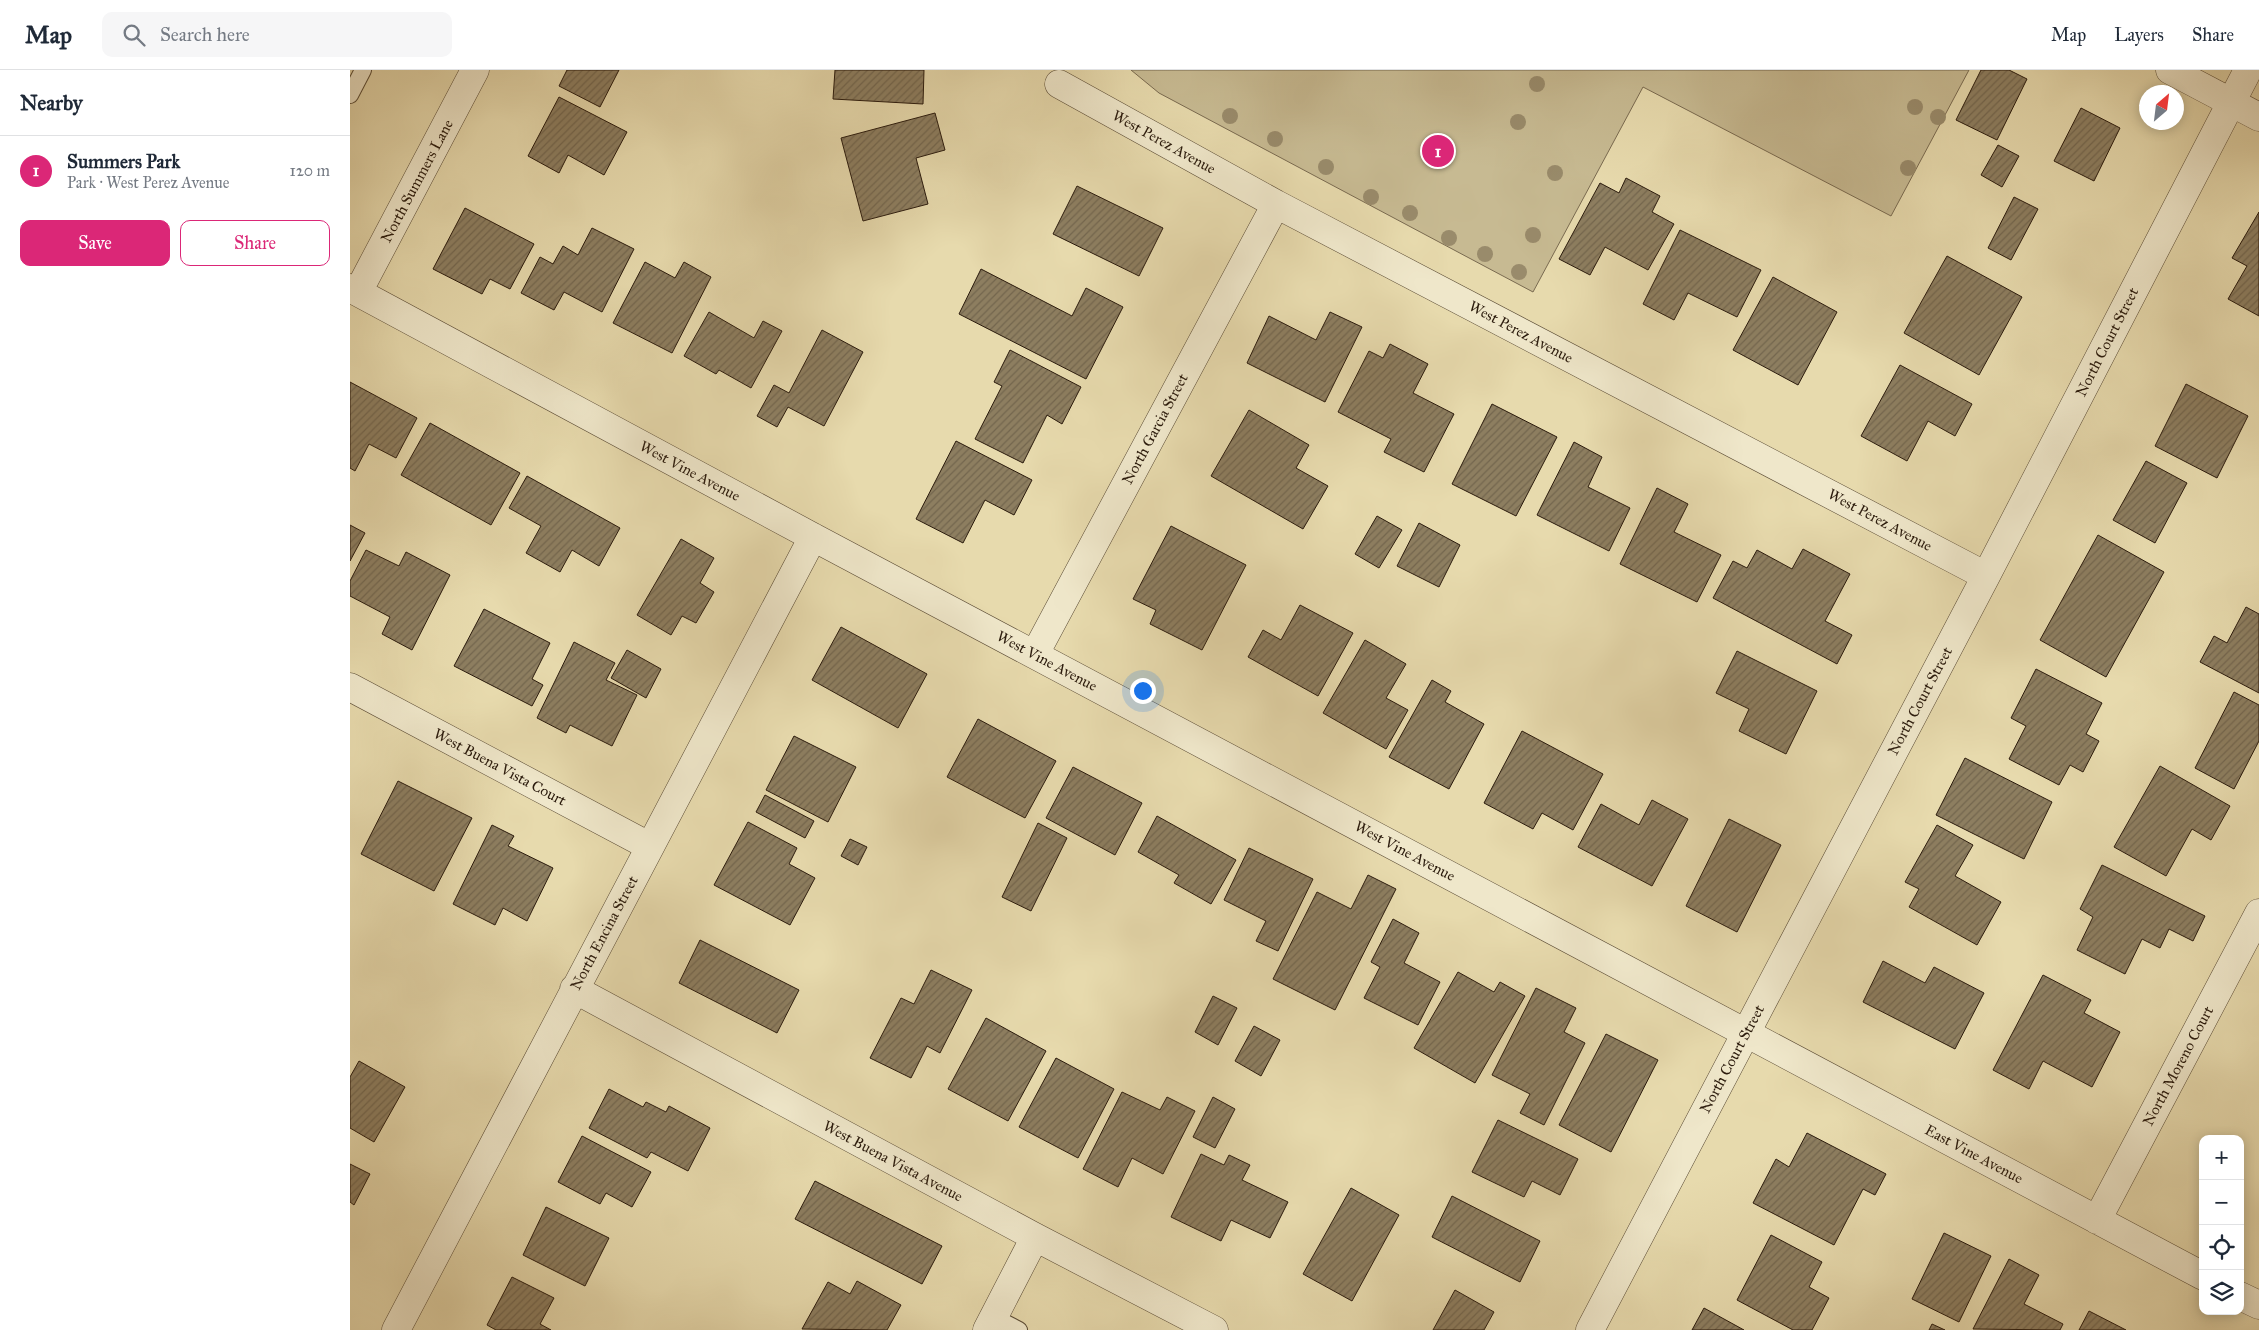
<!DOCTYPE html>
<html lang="en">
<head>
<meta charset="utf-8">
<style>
  :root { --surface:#fff; --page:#f6f6f7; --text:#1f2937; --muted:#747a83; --line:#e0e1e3; --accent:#db2777 }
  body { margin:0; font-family:"IM FELL Great Primer",serif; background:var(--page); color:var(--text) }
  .controls { position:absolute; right:15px; bottom:15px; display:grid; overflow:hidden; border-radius:10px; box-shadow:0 2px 12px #0003 }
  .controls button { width:45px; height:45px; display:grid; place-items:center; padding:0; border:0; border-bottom:1px solid var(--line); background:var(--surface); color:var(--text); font:25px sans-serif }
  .compass { position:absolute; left:1789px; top:15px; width:45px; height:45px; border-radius:50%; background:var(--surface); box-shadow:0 2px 12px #0003; rotate:28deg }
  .you { position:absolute; left:792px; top:620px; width:18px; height:18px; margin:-12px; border:4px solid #fff; border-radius:50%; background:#1a73e8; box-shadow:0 0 0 8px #1a73e833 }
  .badge { display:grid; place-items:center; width:32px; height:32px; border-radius:50%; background:var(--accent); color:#fff; font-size:16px; font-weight:700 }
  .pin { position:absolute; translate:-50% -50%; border:2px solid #fff; box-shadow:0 1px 5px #0006 }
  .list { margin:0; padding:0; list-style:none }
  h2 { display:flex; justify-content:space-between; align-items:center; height:65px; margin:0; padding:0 20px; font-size:21px }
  h2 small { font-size:16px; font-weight:400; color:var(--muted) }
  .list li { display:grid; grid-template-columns:32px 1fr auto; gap:15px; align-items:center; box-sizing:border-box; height:70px; padding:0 20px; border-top:1px solid var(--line) }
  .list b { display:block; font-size:19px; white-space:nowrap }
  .list p { margin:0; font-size:16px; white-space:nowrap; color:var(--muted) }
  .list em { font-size:16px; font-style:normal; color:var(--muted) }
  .actions { display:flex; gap:10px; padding:15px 20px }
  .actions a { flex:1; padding:11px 0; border:1px solid var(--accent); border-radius:10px; text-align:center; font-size:18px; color:var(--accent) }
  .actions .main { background:var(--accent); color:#fff }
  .icon { flex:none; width:28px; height:28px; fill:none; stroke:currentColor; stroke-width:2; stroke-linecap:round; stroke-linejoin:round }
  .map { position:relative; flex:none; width:1909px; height:1260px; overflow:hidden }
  header { display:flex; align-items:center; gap:30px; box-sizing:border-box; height:70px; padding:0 25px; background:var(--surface); border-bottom:1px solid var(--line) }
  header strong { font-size:24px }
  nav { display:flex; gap:28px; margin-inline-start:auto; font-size:18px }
  .search { width:350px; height:45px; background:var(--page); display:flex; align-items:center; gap:12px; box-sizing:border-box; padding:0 18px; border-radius:10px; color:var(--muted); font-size:19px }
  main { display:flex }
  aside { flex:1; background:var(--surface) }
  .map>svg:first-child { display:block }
  .green { fill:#c7ba92; stroke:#796a50 }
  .building { fill:url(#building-hatch); stroke:#2b1b0d }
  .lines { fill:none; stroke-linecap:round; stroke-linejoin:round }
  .service-casing { stroke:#5a4b35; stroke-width:18 }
  .minor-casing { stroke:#5a4b35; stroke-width:29 }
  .tertiary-casing { stroke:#5a4b35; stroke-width:29 }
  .service { stroke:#efe7ca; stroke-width:16 }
  .minor { stroke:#efe7ca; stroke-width:28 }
  .tertiary { stroke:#efe7ca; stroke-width:28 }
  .tree { fill:#998b6b }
  .labels { text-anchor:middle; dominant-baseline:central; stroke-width:4.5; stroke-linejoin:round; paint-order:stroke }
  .street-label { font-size:15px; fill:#2b1b0d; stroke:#efe7ca }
</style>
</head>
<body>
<header>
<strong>Map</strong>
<div class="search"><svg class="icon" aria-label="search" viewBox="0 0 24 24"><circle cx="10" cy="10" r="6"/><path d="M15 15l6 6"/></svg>Search here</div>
<nav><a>Map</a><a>Layers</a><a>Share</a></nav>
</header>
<main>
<aside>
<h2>Nearby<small></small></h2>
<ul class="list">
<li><span class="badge">1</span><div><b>Summers Park</b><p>Park · West Perez Avenue</p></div><em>120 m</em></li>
</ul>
<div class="actions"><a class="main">Save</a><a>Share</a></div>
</aside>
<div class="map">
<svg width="1909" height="1260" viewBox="0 0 1909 1260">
  <defs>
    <pattern id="building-hatch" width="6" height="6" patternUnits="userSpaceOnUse" patternTransform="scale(1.25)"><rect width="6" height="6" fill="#8d7e60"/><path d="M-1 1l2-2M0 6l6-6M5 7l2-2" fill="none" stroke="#73664e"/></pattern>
  </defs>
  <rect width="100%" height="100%" fill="#e7daad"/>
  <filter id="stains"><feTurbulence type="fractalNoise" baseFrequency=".004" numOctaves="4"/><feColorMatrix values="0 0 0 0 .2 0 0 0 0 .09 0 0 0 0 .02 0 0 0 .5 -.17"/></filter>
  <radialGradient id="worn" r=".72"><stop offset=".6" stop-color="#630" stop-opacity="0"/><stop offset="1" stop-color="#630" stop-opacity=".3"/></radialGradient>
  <!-- green -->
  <path class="green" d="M781,0H1619L1541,146L1293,17L1183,222L809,23Z"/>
  <!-- building -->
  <path class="building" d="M217,0H269L250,37L209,16Z
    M485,0H574L573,34L483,29Z
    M1631,0H1659L1677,9L1647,70L1606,50Z
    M209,27L277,62L254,105L218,85L209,103L178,86Z
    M1731,38L1770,58L1744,111L1704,91Z
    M585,43L595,80L566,88L578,134L513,151L491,68Z
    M1648,75L1669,86L1652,117L1631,105Z
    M1276,108L1310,126L1302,142L1324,154L1298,200L1255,177L1240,205L1209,189L1250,113L1269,123Z
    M727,116L813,158L789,206L703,164Z
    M1664,127L1688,139L1661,190L1638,178Z
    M115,138L184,174L160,219L140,209L132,224L83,199Z
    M1909,142V246L1878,229L1897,196L1882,188Z
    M242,158L284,179L252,242L214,222L204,240L171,223L190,187L203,194L213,176L228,185Z
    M1330,160L1411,200L1387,247L1338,223L1324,250L1293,234Z
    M1597,186L1672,227L1629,305L1554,263Z
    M295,192L325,208L334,192L361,207L322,283L263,253Z
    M631,199L722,246L736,218L773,237L736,309L609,244Z
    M1423,207L1487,242L1448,315L1383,280Z
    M359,242L404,268L413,251L432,261L401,318L369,300L366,304L334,286Z
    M980,242L1012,257L975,332L897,293L919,246L966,270Z
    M472,260L513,282L474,356L438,337L427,357L407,346L424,315L439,323Z
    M1040,274L1078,294L1063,323L1104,344L1074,402L1034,382L1041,369L988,342L1019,281L1033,288Z
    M660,280L731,317L712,354L697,345L673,393L625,369L652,316L644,312Z
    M1550,295L1622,334L1605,366L1578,351L1557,391L1511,366Z
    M0,312L67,348L46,388L19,374L5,401L0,398Z
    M1836,314L1898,346L1867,408L1805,376Z
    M1142,334L1207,367L1166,446L1102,414Z
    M899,340L959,375L946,398L978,416L953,459L861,406Z
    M80,353L170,403L141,455L51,405Z
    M606,371L682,410L664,445L635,430L613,473L566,449Z
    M1224,372L1252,387L1238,417L1280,438L1259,481L1187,445Z
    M1796,391L1837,413L1805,473L1763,450Z
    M177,406L270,458L249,496L222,480L210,502L176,483L191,456L159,438Z
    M1307,418L1338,434L1324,462L1371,485L1347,532L1270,494Z
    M1027,446L1052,460L1029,498L1005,484Z
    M1069,453L1110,475L1089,517L1047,496Z
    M0,455L15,463L0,491Z
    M821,456L896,495L852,580L800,554L806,540L783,529Z
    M1748,465L1814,502L1756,607L1690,570Z
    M331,469L364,488L350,513L364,522L346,553L332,546L321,565L287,545Z
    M1453,479L1500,504L1475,551L1502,565L1487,594L1363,528L1383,491L1397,498L1407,480L1442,499Z
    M16,480L49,496L56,482L100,505L62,580L32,564L40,547L0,526V511Z
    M950,535L1003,563L968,626L898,587L913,560L931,570Z
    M1896,537L1909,544V623L1850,592L1864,566L1877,573Z
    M134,539L200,573L182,609L193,615L182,636L104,596Z
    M491,557L577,604L548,658L462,610Z
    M1015,570L1056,594L1036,628L1058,640L1036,679L973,643Z
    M224,572L265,593L256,610L287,625L262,676L220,655L216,663L187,648Z
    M277,580L311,599L296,628L261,608Z
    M1387,581L1467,621L1436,684L1389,661L1399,639L1366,623Z
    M1686,599L1752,633L1736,664L1749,671L1733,702L1720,695L1709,715L1659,689L1676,656L1661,648Z
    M1082,610L1101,621L1095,632L1134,654L1099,719L1039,687Z
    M1884,622L1909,635V671L1884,719L1845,698Z
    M628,649L706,691L675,748L597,707Z
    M1172,661L1253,704L1223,760L1192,743L1183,759L1134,733Z
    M444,666L506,697L478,752L416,720Z
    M1615,688L1702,732L1674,789L1586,745Z
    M1810,696L1880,736L1861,770L1842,759L1816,806L1764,777Z
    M723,697L792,733L765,785L696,748Z
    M48,711L122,748L84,821L11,784Z
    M415,725L464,751L455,768L406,742Z
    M1302,730L1338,749L1302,816L1228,777L1251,734L1289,755Z
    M807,746L886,790L861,834L824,813L829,805L788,782Z
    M1379,749L1431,775L1387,862L1336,836Z
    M398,752L447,778L439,794L465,808L440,855L364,815Z
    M688,753L717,768L681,841L652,827Z
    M142,755L164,766L158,776L203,798L177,851L153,838L145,855L103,834Z
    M1587,755L1623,775L1605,806L1651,832L1627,875L1559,837L1569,819L1555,812Z
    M500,769L517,777L508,795L491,786Z
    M899,778L963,809L928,881L906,871L916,851L874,830Z
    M1752,795L1855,846L1843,871L1819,859L1810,878L1792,869L1775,904L1727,880L1743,847L1730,839Z
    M1018,805L1046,819L985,940L923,909L967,822L1001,839Z
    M1043,849L1069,863L1054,893L1090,912L1068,955L1014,928L1030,897L1021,892Z
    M350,870L449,920L427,963L329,913Z
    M1533,891L1575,913L1584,897L1634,923L1605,979L1513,932Z
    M581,900L622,920L590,983L577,976L561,1008L520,988L551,928L564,934Z
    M1108,902L1144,922L1150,912L1175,926L1125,1013L1064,978Z
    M1693,905L1741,930L1734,943L1770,962L1742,1017L1693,991L1679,1019L1643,1000Z
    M1186,918L1226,938L1214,962L1235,973L1194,1055L1170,1043L1180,1024L1142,1005Z
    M863,926L887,938L868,975L845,962Z
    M636,948L696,981L658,1051L598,1019Z
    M904,956L930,970L911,1006L885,991Z
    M1256,964L1308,990L1261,1082L1209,1055Z
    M706,988L764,1019L728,1088L669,1057Z
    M9,991L55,1017L24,1072L0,1058V1007Z
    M259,1019L293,1037L296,1032L316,1042L319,1036L360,1058L338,1101L301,1082L297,1088L239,1058Z
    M772,1022L810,1040L817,1027L845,1041L813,1104L782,1088L768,1117L733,1099Z
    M863,1027L885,1039L865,1078L843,1067Z
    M1148,1050L1228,1089L1210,1125L1182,1111L1174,1127L1122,1102Z
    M1457,1063L1536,1104L1525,1125L1513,1119L1484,1175L1403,1133L1426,1089L1439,1097Z
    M232,1066L301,1102L282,1137L256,1123L250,1134L208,1112Z
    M851,1084L874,1095L879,1085L900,1095L892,1110L938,1132L920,1168L881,1150L871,1171L821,1147Z
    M0,1094L20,1104L4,1135L0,1132Z
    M465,1111L592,1176L572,1214L445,1149Z
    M1001,1118L1049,1145L1002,1231L953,1204Z
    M1102,1126L1190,1171L1170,1212L1082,1167Z
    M196,1137L259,1168L235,1216L173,1185Z
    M1594,1163L1641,1186L1609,1252L1562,1229Z
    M1421,1165L1472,1192L1459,1217L1479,1228L1462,1260H1443L1387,1230Z
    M1659,1189L1689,1205L1674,1234L1713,1254L1710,1260L1623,1259Z
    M162,1207L204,1228L190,1254L201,1260H146L137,1255Z
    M507,1211L551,1235L537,1260L452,1259L478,1212L500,1224Z
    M1105,1220L1144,1242L1134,1260H1083Z
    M1354,1238L1394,1260H1342Z
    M1739,1241L1776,1260H1729Z
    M1582,1254L1595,1260H1579Z"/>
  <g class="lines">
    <defs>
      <path id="service" d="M0,25L13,0
        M644,1247L669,1260"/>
      <path id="minor" d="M709,14L926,134L1636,506
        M0,218L463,467L1853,1206
        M8,222L125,0
        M685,584L926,134
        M0,617L299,776
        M224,919L685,1167L864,1260
        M1747,1150L1909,843
        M1890,1226L1909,1235
        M46,1260L463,467
        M637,1260L685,1167
        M1240,1260L1636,506L1898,0"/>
      <path id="tertiary" d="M1820,0L1909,47"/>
    </defs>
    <!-- service casing -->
    <use href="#service" class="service-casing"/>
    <!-- minor casing -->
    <use href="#minor" class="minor-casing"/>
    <!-- tertiary casing -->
    <use href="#tertiary" class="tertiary-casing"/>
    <!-- service -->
    <use href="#service" class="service"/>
    <!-- minor -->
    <use href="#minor" class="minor"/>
    <!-- tertiary -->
    <use href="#tertiary" class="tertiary"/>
  </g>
  <!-- trees -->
  <g class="tree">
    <circle cx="1187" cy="14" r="8"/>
    <circle cx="1565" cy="37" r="8"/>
    <circle cx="880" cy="46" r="8"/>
    <circle cx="1588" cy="47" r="8"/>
    <circle cx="1168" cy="52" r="8"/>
    <circle cx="925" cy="69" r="8"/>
    <circle cx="976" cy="97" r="8"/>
    <circle cx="1558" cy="98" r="8"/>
    <circle cx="1205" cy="103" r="8"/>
    <circle cx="1021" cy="127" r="8"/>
    <circle cx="1060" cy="143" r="8"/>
    <circle cx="1183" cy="165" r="8"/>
    <circle cx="1099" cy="168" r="8"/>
    <circle cx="1135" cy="184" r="8"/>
    <circle cx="1169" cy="202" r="8"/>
  </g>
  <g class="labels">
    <!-- street labels -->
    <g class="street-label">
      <text transform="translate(814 72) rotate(29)">West Perez Avenue</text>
      <text transform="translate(67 111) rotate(-62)">North Summers Lane</text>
      <text transform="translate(1171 262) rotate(28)">West Perez Avenue</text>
      <text transform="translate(1757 272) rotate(-63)">North Court Street</text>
      <text transform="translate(805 359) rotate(-62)">North Garcia Street</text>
      <text transform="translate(340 401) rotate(28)">West Vine Avenue</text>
      <text transform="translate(1530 450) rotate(28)">West Perez Avenue</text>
      <text transform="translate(697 591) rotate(28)">West Vine Avenue</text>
      <text transform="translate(1570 631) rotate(-62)">North Court Street</text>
      <text transform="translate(150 697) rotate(28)">West Buena Vista Court</text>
      <text transform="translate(1055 781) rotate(28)">West Vine Avenue</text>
      <text transform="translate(254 863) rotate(-62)">North Encina Street</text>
      <text transform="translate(1382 989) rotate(-62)">North Court Street</text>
      <text transform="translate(1828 996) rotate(-62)">North Moreno Court</text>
      <text transform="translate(1624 1084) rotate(28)">East Vine Avenue</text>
      <text transform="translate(543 1091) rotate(28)">West Buena Vista Avenue</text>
    </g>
  </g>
  <rect width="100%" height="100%" filter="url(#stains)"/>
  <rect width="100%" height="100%" fill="url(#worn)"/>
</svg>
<div class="controls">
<button>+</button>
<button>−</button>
<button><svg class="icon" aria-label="locate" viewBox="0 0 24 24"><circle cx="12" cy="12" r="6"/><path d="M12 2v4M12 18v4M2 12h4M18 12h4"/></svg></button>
<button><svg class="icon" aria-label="layers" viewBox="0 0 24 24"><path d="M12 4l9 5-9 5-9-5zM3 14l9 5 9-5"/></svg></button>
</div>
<svg class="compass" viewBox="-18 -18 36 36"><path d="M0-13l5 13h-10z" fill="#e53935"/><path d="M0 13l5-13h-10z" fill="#747a83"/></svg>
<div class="you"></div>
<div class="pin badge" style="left:1088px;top:81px">1</div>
</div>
</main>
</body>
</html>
